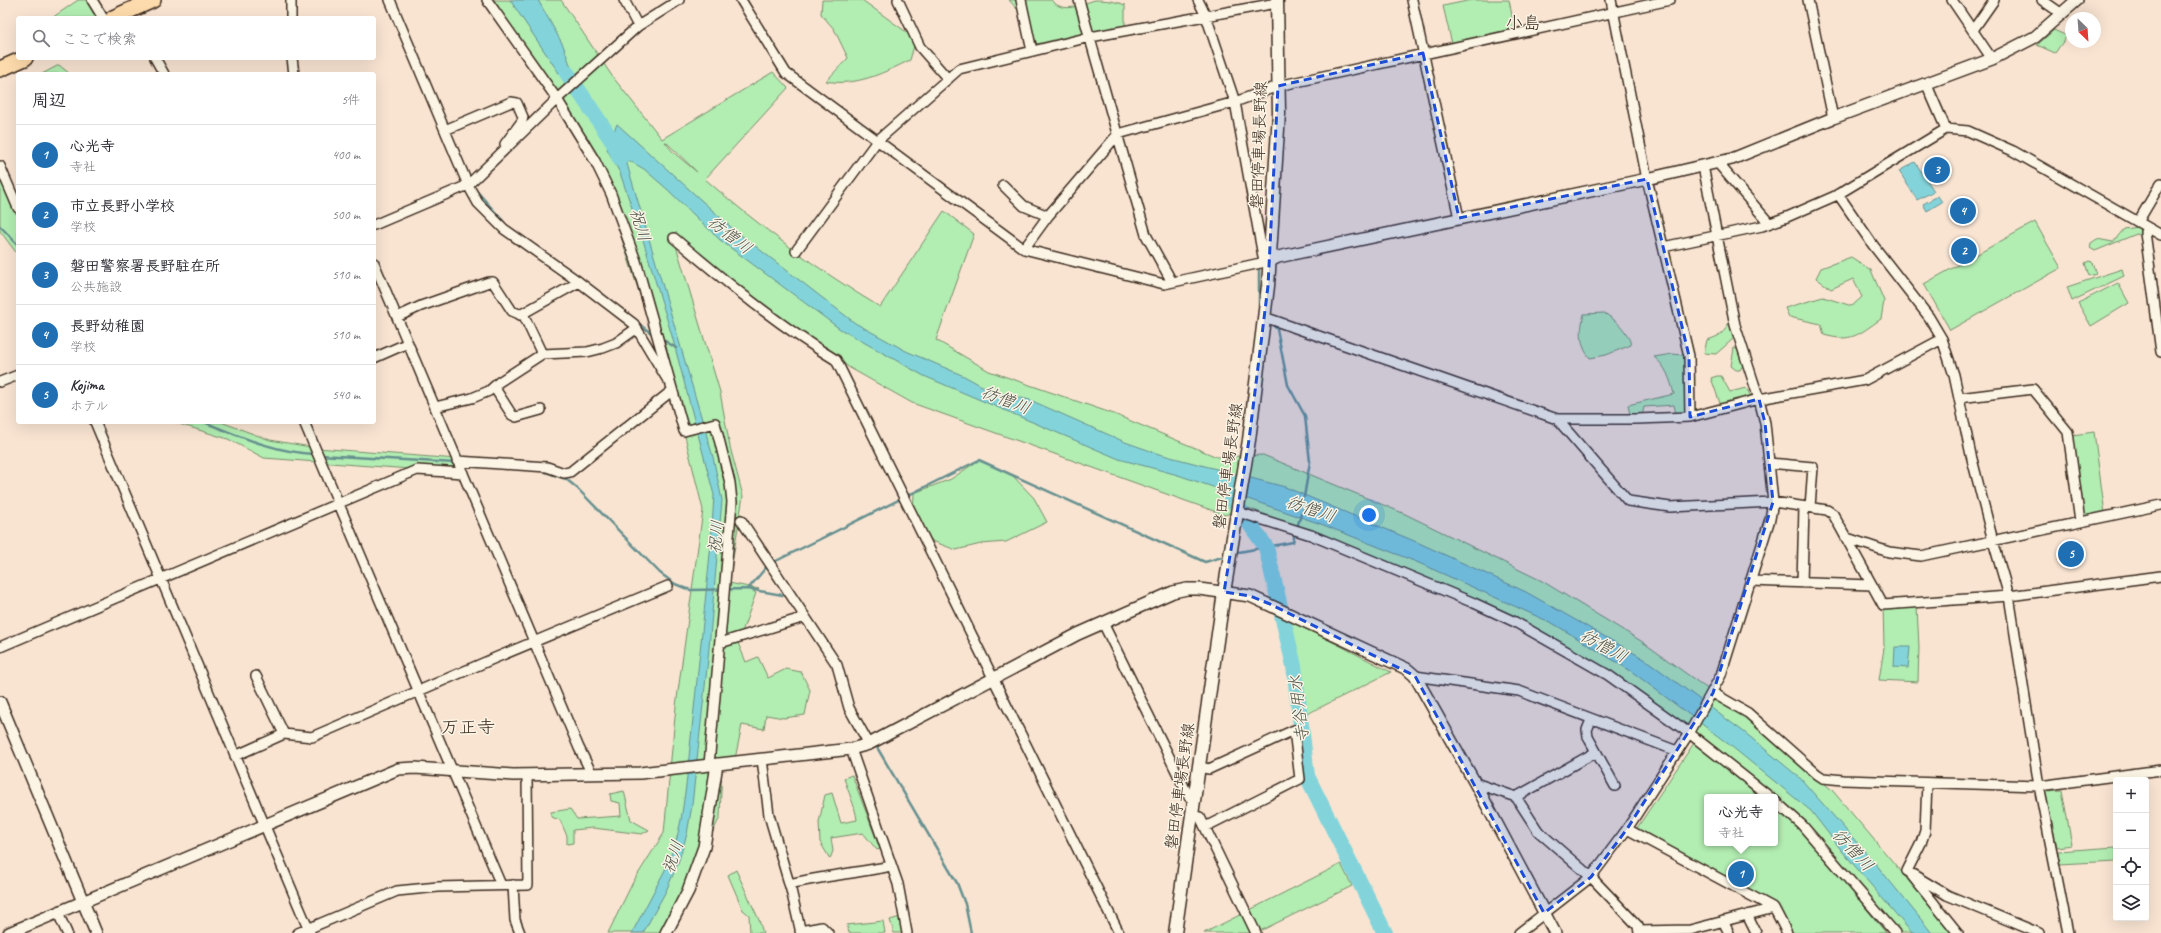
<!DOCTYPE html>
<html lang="ja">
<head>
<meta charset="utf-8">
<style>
  :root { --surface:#fff; --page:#f7f7f7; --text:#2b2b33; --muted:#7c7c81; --line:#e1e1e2; --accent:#1f6fb2 }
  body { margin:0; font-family:Caveat,"Klee One",sans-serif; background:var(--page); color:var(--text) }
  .controls { position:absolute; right:12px; bottom:12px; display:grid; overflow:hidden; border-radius:4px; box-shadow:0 4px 16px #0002 }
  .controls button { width:36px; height:36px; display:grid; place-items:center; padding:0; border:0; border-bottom:1px solid var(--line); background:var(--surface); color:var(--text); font:20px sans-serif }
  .compass { position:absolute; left:2065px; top:12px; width:36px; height:36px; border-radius:50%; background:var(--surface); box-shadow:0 4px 16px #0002; rotate:155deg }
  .you { position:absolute; left:1369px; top:515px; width:14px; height:14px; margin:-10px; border:3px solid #fff; border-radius:50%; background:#1a73e8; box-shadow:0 0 0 6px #1a73e833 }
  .badge { display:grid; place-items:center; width:26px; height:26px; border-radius:50%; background:var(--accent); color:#fff; font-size:13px; font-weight:700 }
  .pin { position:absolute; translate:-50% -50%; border:2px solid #fff; box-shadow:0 1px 4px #0006 }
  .popup { position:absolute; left:1704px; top:794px; width:74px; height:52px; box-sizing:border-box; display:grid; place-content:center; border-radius:4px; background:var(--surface); filter:drop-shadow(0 1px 3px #0005); font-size:13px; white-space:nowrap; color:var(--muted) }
  .popup b { font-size:15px; color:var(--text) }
  .popup::after { content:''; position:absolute; left:50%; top:100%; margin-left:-8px; border:8px solid transparent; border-top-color:var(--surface) }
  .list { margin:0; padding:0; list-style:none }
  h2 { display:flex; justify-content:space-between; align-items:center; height:52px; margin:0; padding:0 16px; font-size:17px }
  h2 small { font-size:13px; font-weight:400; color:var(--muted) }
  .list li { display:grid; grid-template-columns:26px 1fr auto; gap:12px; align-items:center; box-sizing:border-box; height:60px; padding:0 16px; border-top:1px solid var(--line) }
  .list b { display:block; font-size:15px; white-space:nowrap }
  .list p { margin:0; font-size:13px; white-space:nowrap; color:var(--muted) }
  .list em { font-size:13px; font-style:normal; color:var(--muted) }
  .icon { flex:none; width:22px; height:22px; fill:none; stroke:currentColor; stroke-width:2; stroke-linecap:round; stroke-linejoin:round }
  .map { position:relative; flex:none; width:2161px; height:933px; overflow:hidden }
  .search { position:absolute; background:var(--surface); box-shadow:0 4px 16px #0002; left:16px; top:16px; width:360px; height:44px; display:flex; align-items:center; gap:10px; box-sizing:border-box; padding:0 14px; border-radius:4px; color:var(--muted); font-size:15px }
  .panel { position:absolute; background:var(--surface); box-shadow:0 4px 16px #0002; left:16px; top:72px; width:360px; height:352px; border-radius:4px }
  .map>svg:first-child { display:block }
  .green { fill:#b2edb2; stroke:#768c68; fill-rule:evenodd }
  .water { fill:#83d4da; stroke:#66908f }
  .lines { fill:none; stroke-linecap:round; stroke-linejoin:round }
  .stream { stroke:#66908f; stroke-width:2.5 }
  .river { stroke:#83d4da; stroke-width:16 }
  .minor-casing { stroke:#3b2a1e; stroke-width:12 }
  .tertiary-casing { stroke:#3b2a1e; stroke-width:14 }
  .secondary-casing { stroke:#3b2a1e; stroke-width:15 }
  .trunk-casing { stroke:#3b2a1e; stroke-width:18 }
  .minor { stroke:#fcf5e5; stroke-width:9 }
  .tertiary { stroke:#fcf5e5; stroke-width:11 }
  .secondary { stroke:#fcf5e5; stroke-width:12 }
  .trunk { stroke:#fedbac; stroke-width:15 }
  .marked { fill:#1d4ed8; fill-opacity:0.2; stroke:#1d4ed8; stroke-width:3; stroke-dasharray:8 5; stroke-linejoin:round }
  .labels { text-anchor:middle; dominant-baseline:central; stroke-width:3; stroke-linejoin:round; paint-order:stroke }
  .street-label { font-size:16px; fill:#3b2a1e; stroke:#fcf5e5 }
  .water-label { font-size:17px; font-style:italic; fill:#4d544d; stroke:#fcf5e5 }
  .quarter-label { font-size:18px; fill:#3b2a1e; stroke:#fcf5e5 }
</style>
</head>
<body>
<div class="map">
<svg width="2161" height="933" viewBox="0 0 2161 933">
  <rect width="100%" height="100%" fill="#f9e4d2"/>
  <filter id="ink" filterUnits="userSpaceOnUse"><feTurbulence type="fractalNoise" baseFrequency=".025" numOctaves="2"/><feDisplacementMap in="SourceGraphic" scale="8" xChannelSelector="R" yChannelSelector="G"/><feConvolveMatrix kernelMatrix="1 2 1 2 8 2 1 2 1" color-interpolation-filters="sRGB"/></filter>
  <g filter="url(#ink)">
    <!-- green -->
    <path class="green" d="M78,0H92L102,16L97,18H52Z
      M491,0H561L612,76L662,139L773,72L788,88L705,179C759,226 818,270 880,307L944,211L974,234L936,340L989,371L1114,414L1217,457L1263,455L1405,514L1542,581L1641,641L1748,718L1832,790L1953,933H1895L1811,840L1886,933H1793L1777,905L1637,828L1694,743L1762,797H1707V843H1775V808L1786,817L1775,797H1766L1623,685L1515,622L1373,556L1246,507L1225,515L912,403L850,368L788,323L684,242L674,239L720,392L730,447L743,496L729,583L759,589H749L756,593L738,643L746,662L758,657L768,678L786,669L801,672L810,690L805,715L784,718L766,715L764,729L742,725L735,759L722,764L720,817L664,933H608L633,882L664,833L676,706L703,510L682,424L594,154ZM665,142H666L697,172L673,152Z
      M822,0H862L916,39L910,60C884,73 855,87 826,81L848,58L834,29L821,14Z
      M1009,0H1051C1065,15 1080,4 1095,0C1105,0 1115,1 1125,5V30L1052,46L1037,44L1025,18Z
      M1472,0H1509L1515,31L1452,44L1443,6Z
      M2054,30L2067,36L2055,53L2037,45Z
      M59,65L70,74H42Z
      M0,166L18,211V255L0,231Z
      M2035,222L2061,268L1950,330L1924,284Z
      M2139,227L2140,233L2134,235L2095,251L2090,248L2091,243L2097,239L2113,242L2124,229Z
      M1851,257L1871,270L1884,301L1881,319C1859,334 1852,343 1824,335L1821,324L1789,317L1785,308L1823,297L1852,306L1862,297L1853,279L1831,289L1816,278L1821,268Z
      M2089,261L2092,262L2096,274L2089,276L2085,263Z
      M2122,269L2124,276L2072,301L2067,287Z
      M2118,283L2129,303L2091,326L2078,303Z
      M1604,313C1616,320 1628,331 1631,345L1606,355L1590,358C1579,345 1580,330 1584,314Z
      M1732,323L1737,332L1733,339L1716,354L1704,353L1707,340C1717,337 1724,334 1728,324Z
      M1734,348L1737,349L1743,365L1740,370H1736L1731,366Z
      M1672,354L1683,355L1687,357L1688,413L1676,414L1674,405L1644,407L1642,416L1630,415L1628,405L1674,394C1670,379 1666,366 1654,357Z
      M1717,376H1721L1730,392L1746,388L1752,398L1721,406L1711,378Z
      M173,422H221L270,440L317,448L457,459L463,473L264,458L228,439Z
      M2094,432L2105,514L2083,518L2072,435Z
      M979,460L1013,476L1034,498L1047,522L1006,542L981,544L956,550L932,541L913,515L914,493L951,479Z
      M1883,605L1917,607L1919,647L1918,682L1879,680L1884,648Z
      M1290,620L1391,672L1305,715Z
      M852,775L880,849L877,850L863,833L831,838L833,851L830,859L820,842L819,822L825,795L832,793L841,823L857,820C855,805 848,792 844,778Z
      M2062,790L2072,845L2057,847L2045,791Z
      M624,791L631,820L649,830L642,834L593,828L573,830V843L567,844V836L560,820L551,817V812L570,809L577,819L621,816L620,803L611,801L610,794Z
      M2116,847V861L2060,864L2058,851Z
      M1341,864L1352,886L1256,933H1204Z
      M736,870L759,920L763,933H750L749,915L743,910L728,875Z
      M904,916L907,933H894L890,920Z
      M883,921L885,933H849L847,925Z"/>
    <!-- water -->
    <path class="water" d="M510,0H538L563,45L589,118Z
      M617,124L733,229L855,323L906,351L964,376L993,392L1030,400L1125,442L1159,454L1285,487L1419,543L1526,592L1646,660L1744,732L1800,778L1875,863L1932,933H1912L1842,851L1811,811L1731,746L1631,671L1554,624L1419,563L1321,524L1178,475L1119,459L924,376L840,329L720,240L667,189L644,169L628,160L627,164L713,457L722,500L708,659L692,805L687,834L678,863L666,891L643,933H632L665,870L676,842L681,820L686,786L702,632L711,544L714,495L672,336L643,240L620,173L607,149Z
      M1915,162L1934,191L1917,200L1899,171Z
      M1938,196L1942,202L1927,211L1923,204Z
      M1895,647H1910L1908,668L1894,667Z"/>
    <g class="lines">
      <!-- stream -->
      <path class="stream" d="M1203,0L1207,8L1206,10
        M474,188L504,222
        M0,226L18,245
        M1259,266V310L1261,312
        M1271,323L1277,329L1288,385L1305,416L1310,462L1304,497
        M640,325L654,335
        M662,339L676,348
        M204,422C239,436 277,453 315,454
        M320,455L455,463
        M543,471L566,479L577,488L660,573L675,584L690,590L748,589L788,596
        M1297,528L1301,514
        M1239,552L1293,542L1295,533
        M772,563L979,460L1205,562L1222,557
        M748,589L768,565
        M820,632L832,650
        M875,744L957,883L965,904L971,933"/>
      <!-- river -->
      <path class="river" d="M567,73L615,145L620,159
        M1221,483L1266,547L1294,666L1307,776L1385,933"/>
      <defs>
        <path id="minor" d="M92,0L103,18
          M291,0V18
          M390,0L468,185L478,203L504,229L579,282L634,324L667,379
          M487,0L557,99L595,161L611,194L636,261L684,431L715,423L730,483L732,502L709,765
          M624,0L638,26
          M741,0L786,73L1024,249L1164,284L1270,261
          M898,0L920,47L948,79
          M1021,0L1032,51
          M1079,0L1146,235L1172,282
          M1198,0L1206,16L1235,102L1264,262
          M1412,0L1459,218
          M1611,0L1647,179L1689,356L1690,417
          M1808,0L1833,118
          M1952,0L1992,59
          M2042,0L2062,14
          M1973,30L1994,0
          M155,58L164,74
          M292,58L294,74
          M1926,83L1946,129
          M445,130L511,102L517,103L523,117L522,121L505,144
          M1717,162L1769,223
          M0,166L18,208
          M1003,185L1024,206L1048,216
          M1838,194L1873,245L1929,317L1942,339L1954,375L1971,455L1993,541L2009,596L2039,786L2068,933
          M2138,222L2161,183
          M374,225L468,185L557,99L638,26L679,0
          M2148,228L2145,232L2161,352
          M674,238C726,282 778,325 836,360L1119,933
          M1663,247L1762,226L1787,217L1835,196L1946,129L1968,131L2013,151L2161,235
          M1024,249L1048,216L1118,134L1235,102L1278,86L1670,0
          M796,251L877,141L959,69L1090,37L1277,3
          M374,263L579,748L592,774
          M520,315L579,282
          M397,317L421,306L489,282H493L512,311L524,316L542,354
          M1264,317L1557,419L1628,501L1670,507L1773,502L1827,510L1833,514L1883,605L2009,596L2161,576
          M374,358L408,343
          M0,382L18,375
          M494,387L512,415L516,417L541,410
          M1959,398L2033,389L2068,432L2080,522
          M435,407L472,398L489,391L499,382L542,354L587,352L603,348L616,343L637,328
          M1557,419H1637L1690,417L1759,399L1865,380L1942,339
          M95,422L310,933
          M304,422L501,885
          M457,461L547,467L564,473L570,472L669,393L674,395
          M1769,463L1813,467L1810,507
          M1238,512L1311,535L1474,603L1515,622L1608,675L1689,733L1770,797
          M741,520L837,665L849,708L869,744
          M1847,538L1889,552L1921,556L2161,505
          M1750,581L1872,585
          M1802,583L1804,507
          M1103,623L1189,797L1194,798
          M720,643L805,617
          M0,647L417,470L463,473
          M256,676L284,734
          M1415,676L1519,691L1677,751
          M1713,693L1748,713L1817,774L1823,778L1843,780L2039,786L2161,770
          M1591,720L1587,730L1588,737L1615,786
          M851,749L898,884L907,933
          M235,756L284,734L312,737L495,658L668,586
          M762,759L769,815L791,890L801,933
          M1199,767L1209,769L1294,730L1300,779L1205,827
          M1475,783L1516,797L1538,831L1591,877L1638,926L1639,933
          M1927,783L1925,831L1921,843L1907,871L1947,895L2039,933
          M1516,797L1596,752
          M1775,801L1802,825L1895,933
          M1192,815L1200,817L1256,933
          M1627,829L1774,908L1787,933
          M1912,876L1958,933
          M789,884C823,876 857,873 891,866
          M513,885L515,920L520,933
          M58,913L67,933
          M1747,915L1756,933
          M1723,921L1729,933
          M800,931L822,927L828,933
          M1639,931L1690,930L1774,908
          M298,933L397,891L438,887L528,885L527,775
          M1519,933L1591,877L1627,829L1691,730L1721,675L1770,519L1773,502L1765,423L1759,399L1735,325L1703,166"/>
        <path id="tertiary" d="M1270,261L1278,257L1647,179L1732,159L1833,118L1992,59L2035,37L2077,0
          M0,702L96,933
          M9,933L398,769L415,768L513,775L640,773L851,749L869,744L1078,634L1173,592L1187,589H1199L1250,596L1407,669L1415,676L1475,783L1555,933
          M666,933L688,891L704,847L717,764"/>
        <path id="secondary" d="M1175,933L1224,592L1249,440L1268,286L1279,113L1277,0"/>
        <path id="trunk" d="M113,18L153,0
          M0,69L25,58"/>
      </defs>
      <!-- minor casing -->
      <use href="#minor" class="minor-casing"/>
      <!-- tertiary casing -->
      <use href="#tertiary" class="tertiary-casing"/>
      <!-- secondary casing -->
      <use href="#secondary" class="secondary-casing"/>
      <!-- trunk casing -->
      <use href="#trunk" class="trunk-casing"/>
      <!-- minor -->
      <use href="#minor" class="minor"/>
      <!-- tertiary -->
      <use href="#tertiary" class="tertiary"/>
      <!-- secondary -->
      <use href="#secondary" class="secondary"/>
      <!-- trunk -->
      <use href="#trunk" class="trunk"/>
    </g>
  </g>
  <!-- marked area -->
  <path class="marked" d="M1423,53L1459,218L1647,179L1689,356L1690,417L1759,399L1765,423L1773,502L1713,693L1627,829L1591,877L1544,913L1415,676L1270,604L1250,596L1224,592L1249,440L1268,286L1278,86Z"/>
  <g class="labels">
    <!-- street labels -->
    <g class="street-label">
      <text transform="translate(1259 145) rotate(-88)">磐田停車場長野線</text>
      <text transform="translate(1228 466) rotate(-82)">磐田停車場長野線</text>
      <text transform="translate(1180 786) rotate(-82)">磐田停車場長野線</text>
    </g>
    <!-- water labels -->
    <g class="water-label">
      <text transform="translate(640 225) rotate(73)">祝川</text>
      <text transform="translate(730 235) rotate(38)">彷僧川</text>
      <text transform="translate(1006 400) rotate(21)">彷僧川</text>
      <text transform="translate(1311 509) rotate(19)">彷僧川</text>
      <text transform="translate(716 537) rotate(-84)">祝川</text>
      <text transform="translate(1604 646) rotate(29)">彷僧川</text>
      <text transform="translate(1299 709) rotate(-97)">寺谷用水</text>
      <text transform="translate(1853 850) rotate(47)">彷僧川</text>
      <text transform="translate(673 857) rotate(-72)">祝川</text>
    </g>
    <!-- quarter labels -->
    <g class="quarter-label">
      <text x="1523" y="23">小島</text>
      <text x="468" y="727">万正寺</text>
    </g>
  </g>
</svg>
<div class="controls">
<button>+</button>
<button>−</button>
<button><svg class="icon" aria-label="locate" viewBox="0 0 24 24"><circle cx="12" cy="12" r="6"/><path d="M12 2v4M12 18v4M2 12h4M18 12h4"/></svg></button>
<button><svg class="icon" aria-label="layers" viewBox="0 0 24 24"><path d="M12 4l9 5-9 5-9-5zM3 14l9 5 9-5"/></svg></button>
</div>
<svg class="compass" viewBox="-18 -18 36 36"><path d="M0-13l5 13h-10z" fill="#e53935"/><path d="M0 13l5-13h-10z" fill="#7c7c81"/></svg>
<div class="you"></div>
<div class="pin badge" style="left:1741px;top:874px">1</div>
<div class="popup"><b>心光寺</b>寺社</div>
<div class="pin badge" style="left:1964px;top:251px">2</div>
<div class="pin badge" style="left:1937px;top:170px">3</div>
<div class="pin badge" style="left:1963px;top:211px">4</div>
<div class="pin badge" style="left:2071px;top:554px">5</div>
<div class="search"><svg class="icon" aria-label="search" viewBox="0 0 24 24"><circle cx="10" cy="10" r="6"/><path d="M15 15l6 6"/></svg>ここで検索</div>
<section class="panel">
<h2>周辺<small>5件</small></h2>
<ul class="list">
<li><span class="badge">1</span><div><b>心光寺</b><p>寺社</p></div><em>400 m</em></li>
<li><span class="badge">2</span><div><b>市立長野小学校</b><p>学校</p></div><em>500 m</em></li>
<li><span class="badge">3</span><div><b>磐田警察署長野駐在所</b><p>公共施設</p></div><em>510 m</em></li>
<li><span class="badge">4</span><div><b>長野幼稚園</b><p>学校</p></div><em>510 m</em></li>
<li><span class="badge">5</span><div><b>Kojima</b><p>ホテル</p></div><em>540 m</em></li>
</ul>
</section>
</div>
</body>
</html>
